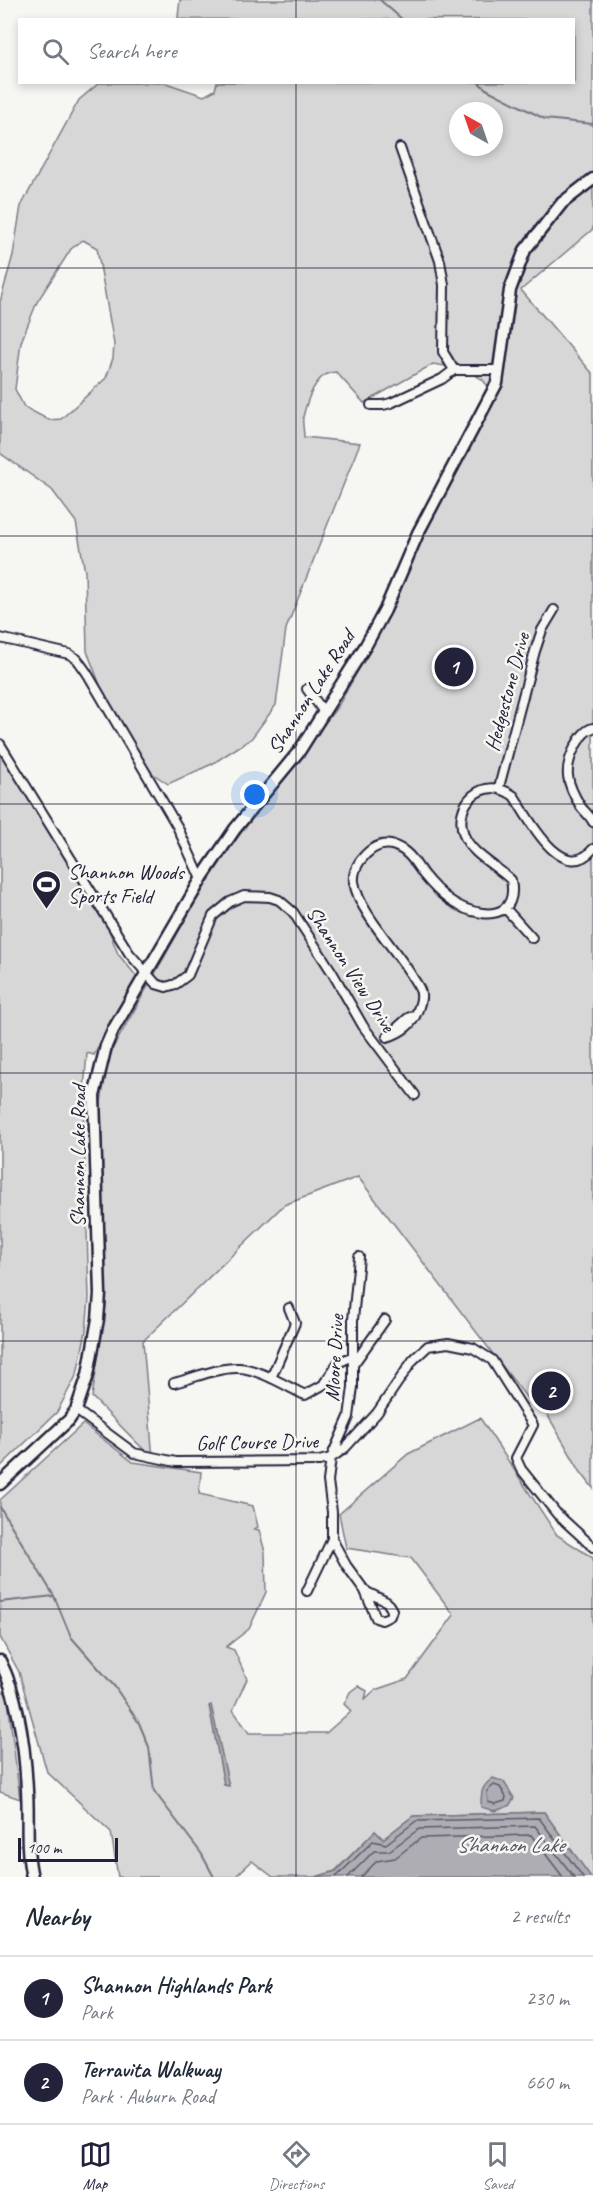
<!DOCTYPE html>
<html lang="en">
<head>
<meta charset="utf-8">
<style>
  :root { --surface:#fff; --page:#f2f2f3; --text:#1f2937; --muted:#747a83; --line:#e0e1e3; --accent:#22223b }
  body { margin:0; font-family:Caveat,sans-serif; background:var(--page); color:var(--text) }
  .compass { position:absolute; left:449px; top:102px; width:54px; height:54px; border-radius:50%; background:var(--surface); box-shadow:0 3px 9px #0003; rotate:320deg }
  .scale { position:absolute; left:18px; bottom:15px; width:100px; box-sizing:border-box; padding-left:6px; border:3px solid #22223b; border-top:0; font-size:16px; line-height:21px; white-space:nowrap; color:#22223b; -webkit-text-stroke:4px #f6f6f2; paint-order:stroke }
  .you { position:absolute; left:255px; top:795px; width:21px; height:21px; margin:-15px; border:4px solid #fff; border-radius:50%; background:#1a73e8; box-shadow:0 0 0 9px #1a73e833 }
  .badge { display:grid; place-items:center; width:39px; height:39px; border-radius:50%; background:var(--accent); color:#fff; font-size:20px; font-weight:700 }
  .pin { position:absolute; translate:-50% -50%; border:3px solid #fff; box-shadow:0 2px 6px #0006 }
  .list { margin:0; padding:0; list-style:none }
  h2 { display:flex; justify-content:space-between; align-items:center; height:78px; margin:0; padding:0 24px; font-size:26px }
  h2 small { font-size:20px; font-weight:400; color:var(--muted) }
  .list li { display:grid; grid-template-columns:39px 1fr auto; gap:18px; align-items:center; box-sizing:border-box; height:84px; padding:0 24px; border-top:2px solid var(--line) }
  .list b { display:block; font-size:22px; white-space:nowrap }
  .list p { margin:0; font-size:20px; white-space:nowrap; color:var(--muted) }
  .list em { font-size:20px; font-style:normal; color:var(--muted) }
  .icon { flex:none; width:33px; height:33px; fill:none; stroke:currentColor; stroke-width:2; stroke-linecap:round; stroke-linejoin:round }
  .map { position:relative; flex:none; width:593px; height:1877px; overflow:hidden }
  .search { position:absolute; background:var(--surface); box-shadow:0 3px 9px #0003; left:18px; right:18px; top:18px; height:66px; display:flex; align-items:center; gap:15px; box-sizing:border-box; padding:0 21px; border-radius:0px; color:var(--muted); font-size:22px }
  .sheet { height:246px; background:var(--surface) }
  nav { display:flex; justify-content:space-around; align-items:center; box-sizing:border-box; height:84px; border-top:2px solid var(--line); background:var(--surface); font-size:16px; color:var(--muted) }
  nav a { display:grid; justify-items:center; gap:3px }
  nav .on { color:var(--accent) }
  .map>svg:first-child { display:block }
  .green { fill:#d7d7d7; stroke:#7c7c89; stroke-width:1.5; fill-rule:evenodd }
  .water { fill:#adadb3; stroke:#757583; stroke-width:1.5 }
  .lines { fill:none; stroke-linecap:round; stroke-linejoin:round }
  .shore { stroke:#5a5a6b; stroke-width:1.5 }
  .stream { stroke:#757583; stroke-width:2 }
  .minor-casing { stroke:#22223b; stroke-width:12 }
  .secondary-casing { stroke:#22223b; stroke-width:15 }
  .minor { stroke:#f6f6f2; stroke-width:8 }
  .secondary { stroke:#f6f6f2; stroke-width:10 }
  .grid { fill:none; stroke:#22223b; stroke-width:1.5; stroke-opacity:0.55 }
  .labels { text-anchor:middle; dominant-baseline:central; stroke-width:5; stroke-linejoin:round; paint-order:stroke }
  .street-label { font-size:21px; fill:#22223b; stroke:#f6f6f2 }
  .poi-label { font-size:21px; fill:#22223b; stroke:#f6f6f2; text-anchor:start }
  .water-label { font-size:22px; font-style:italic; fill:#535365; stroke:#f6f6f2 }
</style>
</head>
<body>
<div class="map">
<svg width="593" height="1877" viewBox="0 0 593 1877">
  <rect width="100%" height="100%" fill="#f6f6f2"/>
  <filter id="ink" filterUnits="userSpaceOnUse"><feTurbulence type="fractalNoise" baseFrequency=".0167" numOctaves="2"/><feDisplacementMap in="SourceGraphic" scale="12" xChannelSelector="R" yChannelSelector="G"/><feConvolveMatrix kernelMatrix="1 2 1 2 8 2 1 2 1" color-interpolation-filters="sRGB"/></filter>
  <g filter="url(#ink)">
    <!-- green -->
    <path class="green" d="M180,0H593V229L521,290L593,374V1488L580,1471L543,1407L526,1397L358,1177L284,1205L143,1341L153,1459L92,1397L106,1305L101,1103L107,1064L113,1048L196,901L228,850L338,706L390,614L432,515L476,435L491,390L482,379L464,369L433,364L364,403L336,372C316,372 307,400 303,417C302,423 304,430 304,437L360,443L286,629L276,705L251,739L212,764L168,784L133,760L113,719L87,651L85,572L76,522L52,490L0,453V302L13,255L21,206L79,100L99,83H166L204,96L215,90L217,82H574V20L180,19L178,17ZM458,111H494V147H458ZM83,240L97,248L114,344L113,358L106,378L61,419L49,420L24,407L15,389L21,342L37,302L71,249Z
      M0,753L109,930L118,954L138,978L112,1019L94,1055L87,1053L83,1100L89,1298L86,1331L77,1374L57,1412L0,1467Z
      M480,1418L557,1535L593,1558V1877H590L544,1812L413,1816L383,1839L375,1831L335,1871L316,1877H273L252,1861L235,1877H118L111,1832L47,1772L19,1672L0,1637V1500L83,1424L133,1462L201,1472L199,1494L253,1506L258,1527L254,1529L259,1530L265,1552L266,1592L249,1629L226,1647L234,1650L247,1679L233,1710L249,1733H326L351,1711L344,1704L350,1692L358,1686L367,1691L365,1699L375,1690L407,1679L454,1615L411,1558L346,1548L339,1514L408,1454Z
      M7,1692L20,1799L0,1792V1693Z"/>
    <!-- water -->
    <path class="water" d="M211,1705L229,1786L224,1785L209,1706Z
      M493,1778L504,1782L514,1798L509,1806L495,1811L481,1807C481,1793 481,1786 493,1778Z
      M544,1812L591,1877H316L336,1871L375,1831L383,1839L413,1816Z"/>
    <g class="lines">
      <!-- shore -->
      <path class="shore" d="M494,1785L500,1787L506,1797L505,1801L495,1804L488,1802L487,1791Z
        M336,1877L373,1841L386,1844L416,1821L539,1818L583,1877
        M348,1877L374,1851H389L419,1829L535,1826L574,1877
        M361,1877L377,1861L395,1858L421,1838L531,1835L563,1877"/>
      <!-- stream -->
      <path class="stream" d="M380,0L403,20
        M478,82L486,89L545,119L593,124
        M0,1507L54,1596L71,1637L115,1687L139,1723L149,1747L154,1791L201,1853L214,1877
        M0,1602L54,1596"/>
      <defs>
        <path id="minor" d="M400,148L440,261L444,285L443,352L454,370
          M371,405H383L391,403L442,379L454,370H499
          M0,638L69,654L77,659L87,673L177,826L201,879
          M307,689L324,712
          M593,728C585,730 581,737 576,745C563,769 566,783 581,807C585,812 590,816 593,822
          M0,744L129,953L156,984L166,987L176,984L188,975L213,916L230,902L244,896L270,897L279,900L293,912L332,972L363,1026L415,1095
          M499,787L535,651L542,630L554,610
          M505,908L532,938
          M389,1035L408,1018L416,1014
          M387,1037C400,1033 412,1025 417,1012C419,1007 422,1000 421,994C421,989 416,983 413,978C397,950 359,913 354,882C353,874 356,867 360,861C369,849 380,841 395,846C409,851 415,863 423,874C439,894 457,910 482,913C489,914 498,913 504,909C513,902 513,890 511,880C497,866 471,854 464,835C452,805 483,773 514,796C527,816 562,886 593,849
          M359,1257L353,1320V1387L349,1417L331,1458L328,1481L332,1512V1539L346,1565L365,1591L376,1618L382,1620L390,1616L392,1610L387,1602L365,1591
          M353,1365L385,1320
          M271,1378L295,1323L289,1308
          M174,1383C194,1378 218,1367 239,1368C259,1369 286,1386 305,1395L323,1385L338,1363L353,1356
          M76,1410L134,1453L176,1462L319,1461L331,1458L345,1448L377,1413L413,1360L428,1346L448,1343L473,1348L492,1360L533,1425L516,1458L521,1469L557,1514L593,1547
          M307,1591L332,1539"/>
        <path id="secondary" d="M0,1484L69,1420L76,1410L88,1375L98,1319L100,1294L94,1096L106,1046L113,1030L203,876L235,829L300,750L366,645L385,610L418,533L497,383L510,290L525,250L562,203L593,179
          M0,1661C19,1698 25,1748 27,1790C29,1820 25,1848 32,1877"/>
      </defs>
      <!-- minor casing -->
      <use href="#minor" class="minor-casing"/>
      <!-- secondary casing -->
      <use href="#secondary" class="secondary-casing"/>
      <!-- minor -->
      <use href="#minor" class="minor"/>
      <!-- secondary -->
      <use href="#secondary" class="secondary"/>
    </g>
  </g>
  <!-- grid -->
  <path class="grid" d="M296,0V20M296,82V1877M0,268H593M0,536H593M0,804H593M0,1073H593M0,1341H593M0,1609H593"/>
  <!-- icons -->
  <defs>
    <symbol id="stadium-pin" viewBox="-11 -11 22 30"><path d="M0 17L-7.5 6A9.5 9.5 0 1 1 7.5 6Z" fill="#22223b" stroke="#f6f6f2"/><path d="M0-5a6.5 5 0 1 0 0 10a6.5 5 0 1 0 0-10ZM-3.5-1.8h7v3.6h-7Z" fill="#fff"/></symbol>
  </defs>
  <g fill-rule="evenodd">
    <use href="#stadium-pin" x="30" y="868" width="33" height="45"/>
  </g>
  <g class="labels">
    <!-- street labels -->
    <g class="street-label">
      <text transform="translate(311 692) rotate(-57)">Shannon Lake Road</text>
      <text transform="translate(507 692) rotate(-75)">Hedgestone Drive</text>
      <text transform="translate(351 969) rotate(57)">Shannon View Drive</text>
      <text transform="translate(78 1156) rotate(-90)">Shannon Lake Road</text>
      <text transform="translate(334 1358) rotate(-87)">Moore Drive</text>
      <text transform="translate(257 1442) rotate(-1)">Golf Course Drive</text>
    </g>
    <!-- poi labels -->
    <g class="poi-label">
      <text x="68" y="872">Shannon Woods<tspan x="68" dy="24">Sports Field</tspan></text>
    </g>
    <!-- water labels -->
    <g class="water-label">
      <text x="510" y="1845">Shannon Lake</text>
    </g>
  </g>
</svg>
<svg class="compass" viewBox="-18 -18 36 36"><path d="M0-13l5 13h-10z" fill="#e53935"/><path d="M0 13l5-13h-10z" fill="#747a83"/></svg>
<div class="scale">100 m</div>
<div class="you"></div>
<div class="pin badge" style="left:454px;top:667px">1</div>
<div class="pin badge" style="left:551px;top:1391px">2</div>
<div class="search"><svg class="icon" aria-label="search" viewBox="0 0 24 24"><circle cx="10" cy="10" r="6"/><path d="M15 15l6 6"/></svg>Search here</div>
</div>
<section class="sheet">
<h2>Nearby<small>2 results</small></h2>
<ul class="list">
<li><span class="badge">1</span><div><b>Shannon Highlands Park</b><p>Park</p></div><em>230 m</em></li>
<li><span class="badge">2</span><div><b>Terravita Walkway</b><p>Park · Auburn Road</p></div><em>660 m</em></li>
</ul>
</section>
<nav>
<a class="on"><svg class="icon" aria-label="map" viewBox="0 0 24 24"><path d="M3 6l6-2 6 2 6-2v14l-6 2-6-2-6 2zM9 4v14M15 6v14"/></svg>Map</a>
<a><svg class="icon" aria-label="directions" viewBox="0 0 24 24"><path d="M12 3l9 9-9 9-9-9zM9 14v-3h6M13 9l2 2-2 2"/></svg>Directions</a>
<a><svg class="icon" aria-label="saved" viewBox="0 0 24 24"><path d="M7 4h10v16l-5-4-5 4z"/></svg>Saved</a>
</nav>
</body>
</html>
